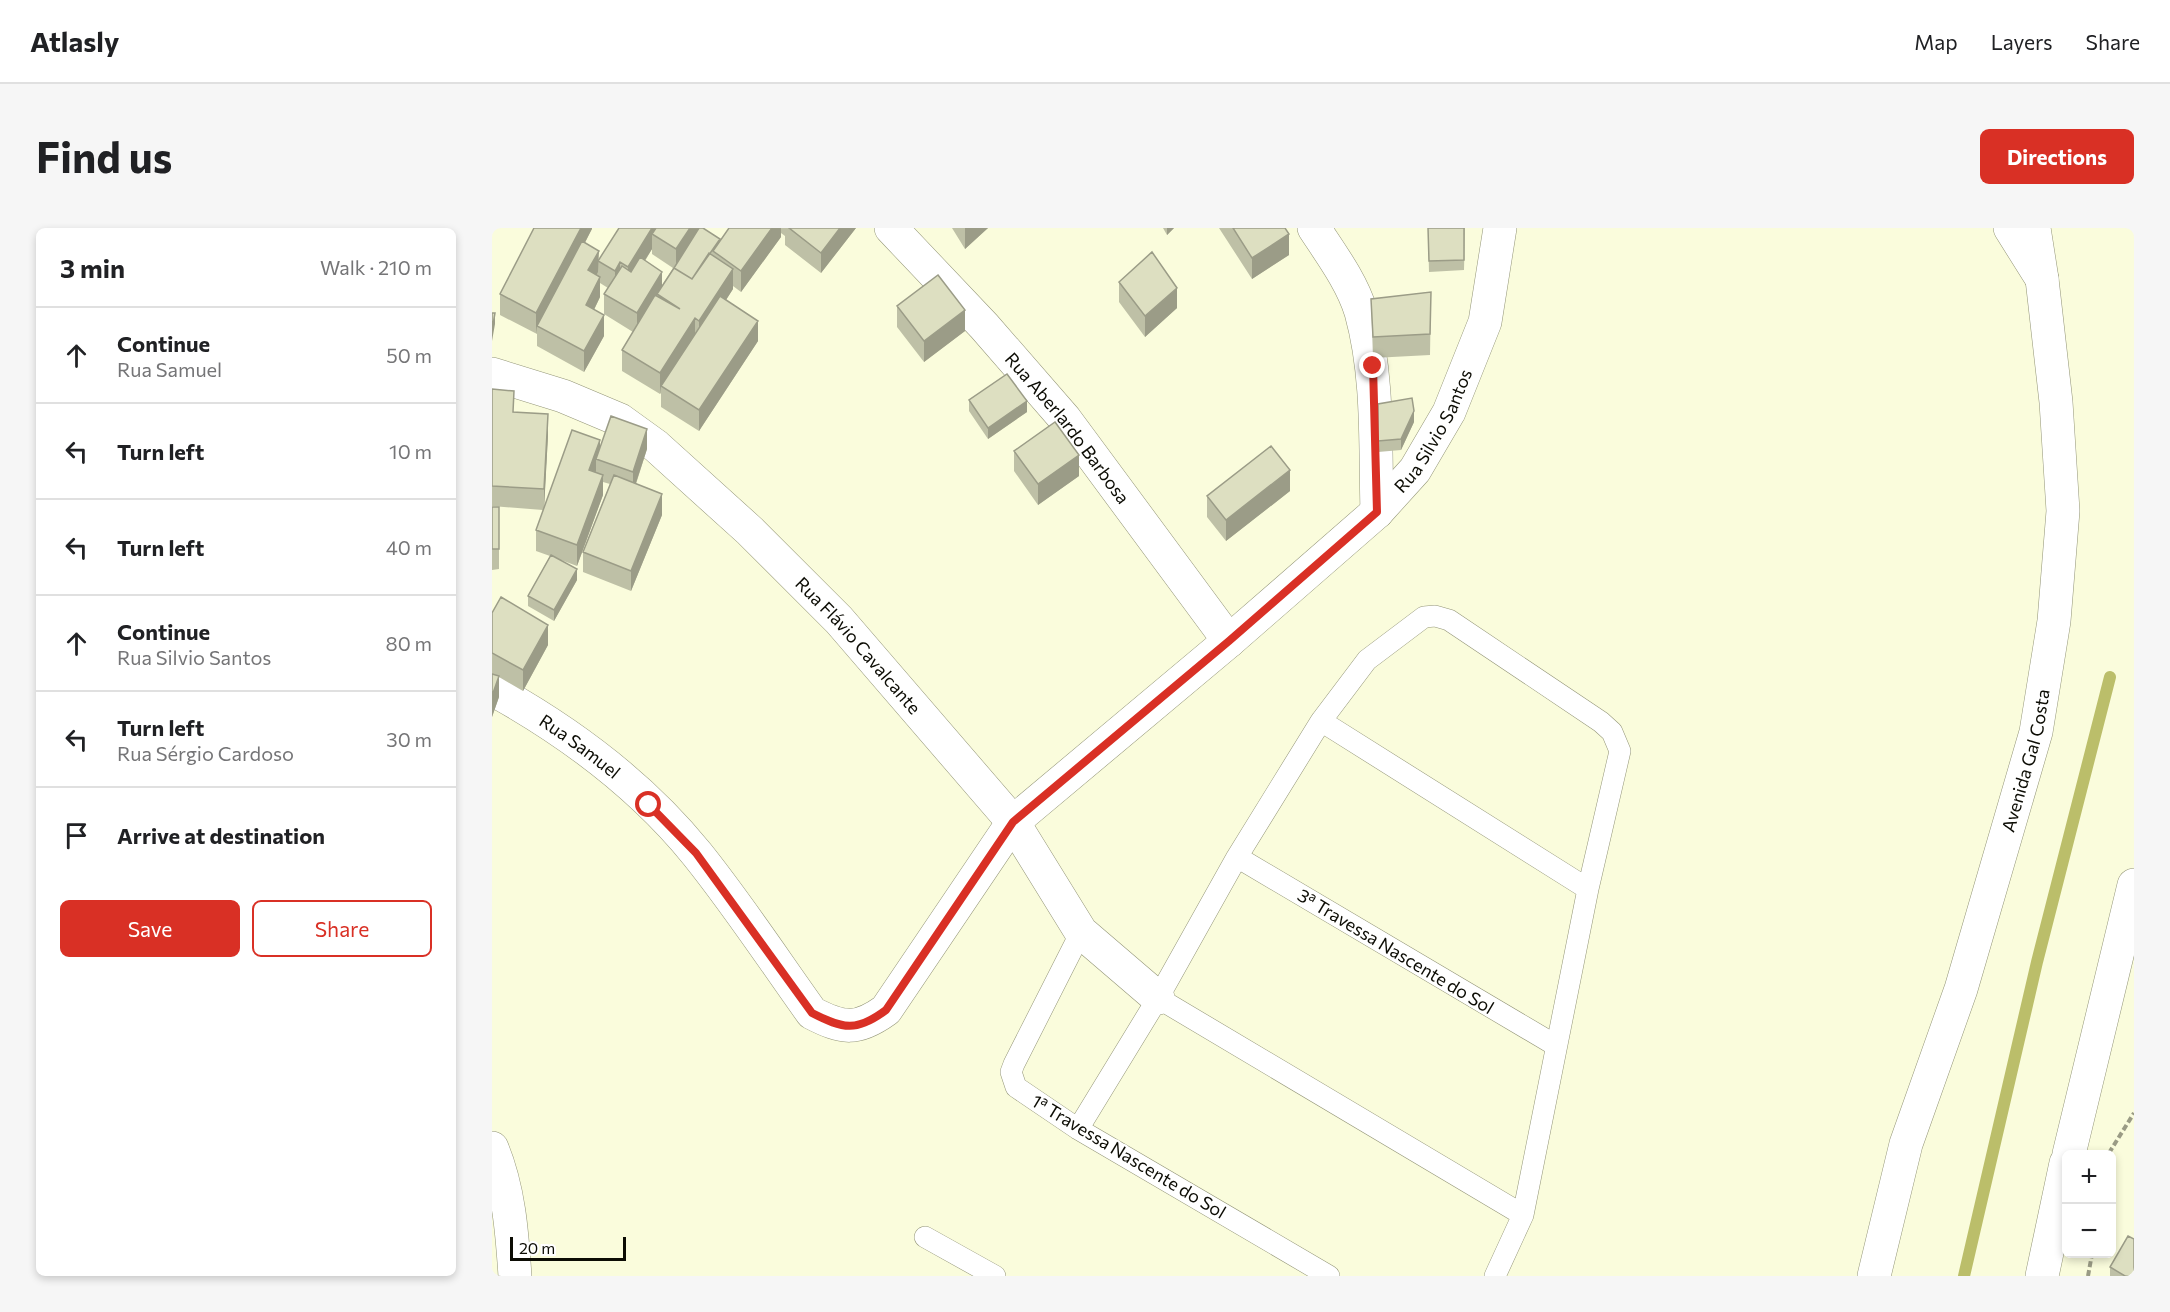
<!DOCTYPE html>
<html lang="en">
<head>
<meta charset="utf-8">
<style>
  :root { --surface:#fff; --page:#f6f6f6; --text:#202124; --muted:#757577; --line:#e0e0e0; --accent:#d93025 }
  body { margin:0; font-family:Commissioner,sans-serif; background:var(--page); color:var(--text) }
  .controls { position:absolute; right:18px; bottom:18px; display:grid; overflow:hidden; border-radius:9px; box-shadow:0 3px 9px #0003 }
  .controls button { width:54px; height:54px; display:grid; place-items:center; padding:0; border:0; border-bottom:2px solid var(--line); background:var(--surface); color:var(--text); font:30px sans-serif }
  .scale { position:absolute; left:18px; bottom:15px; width:116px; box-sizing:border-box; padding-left:6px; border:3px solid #0c0c04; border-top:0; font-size:16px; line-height:21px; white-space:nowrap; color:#0c0c04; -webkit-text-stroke:4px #fff; paint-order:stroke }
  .stop { position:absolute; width:18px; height:18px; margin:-14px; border:4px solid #d93025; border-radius:50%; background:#fff }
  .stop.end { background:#d93025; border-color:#fff; box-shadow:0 2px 6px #0008 }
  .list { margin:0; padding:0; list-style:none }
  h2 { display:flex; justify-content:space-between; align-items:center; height:78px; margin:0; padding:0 24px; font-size:26px }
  h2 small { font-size:20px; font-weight:400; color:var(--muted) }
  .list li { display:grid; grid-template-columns:39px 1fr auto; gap:18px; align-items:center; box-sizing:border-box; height:96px; padding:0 24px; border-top:2px solid var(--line) }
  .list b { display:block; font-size:22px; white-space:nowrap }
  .list p { margin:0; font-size:20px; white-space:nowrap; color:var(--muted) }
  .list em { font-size:20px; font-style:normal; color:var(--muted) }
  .actions { display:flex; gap:12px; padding:18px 24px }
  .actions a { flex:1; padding:14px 0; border:2px solid var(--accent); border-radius:9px; text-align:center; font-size:21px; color:var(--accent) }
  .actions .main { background:var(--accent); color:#fff }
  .icon { flex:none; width:33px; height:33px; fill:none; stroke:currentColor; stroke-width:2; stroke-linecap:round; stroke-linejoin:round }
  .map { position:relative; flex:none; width:1642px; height:1048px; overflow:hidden; border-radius:9px }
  header { display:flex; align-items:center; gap:36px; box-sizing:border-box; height:84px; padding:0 30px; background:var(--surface); border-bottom:2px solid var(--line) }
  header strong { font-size:28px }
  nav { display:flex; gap:33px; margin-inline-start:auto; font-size:21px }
  .intro { display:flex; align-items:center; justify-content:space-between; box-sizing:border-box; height:144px; padding:0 36px }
  h1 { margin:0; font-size:42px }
  .button { padding:15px 27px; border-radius:9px; background:var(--accent); color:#fff; font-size:21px; font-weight:700 }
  main { display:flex; gap:36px; padding:0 36px }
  aside { flex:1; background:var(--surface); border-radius:9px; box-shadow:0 3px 9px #0003 }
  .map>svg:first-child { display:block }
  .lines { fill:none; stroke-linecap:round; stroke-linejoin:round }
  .stream { stroke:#bbbe6a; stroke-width:12 }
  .service-casing { stroke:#939578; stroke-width:22 }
  .minor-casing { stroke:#939578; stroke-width:34 }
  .tertiary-casing { stroke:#939578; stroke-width:34 }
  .primary-casing { stroke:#939578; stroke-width:34 }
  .path { stroke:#9a9b85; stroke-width:4; stroke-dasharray:6 3; stroke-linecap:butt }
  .service { stroke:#fff; stroke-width:21 }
  .minor { stroke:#fff; stroke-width:33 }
  .tertiary { stroke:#fff; stroke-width:33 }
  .primary { stroke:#fff; stroke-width:33 }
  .wall { fill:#bec0a6; fill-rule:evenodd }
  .shaded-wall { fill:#9b9c87 }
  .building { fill:#dddfc1; stroke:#9b9c87; stroke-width:1.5 }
  .route { stroke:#d93025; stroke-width:8 }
  .labels { text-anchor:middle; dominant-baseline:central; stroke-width:4.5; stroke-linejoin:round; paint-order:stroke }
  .street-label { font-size:18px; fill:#0c0c04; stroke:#fff }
</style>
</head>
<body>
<header>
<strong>Atlasly</strong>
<nav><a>Map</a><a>Layers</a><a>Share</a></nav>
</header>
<div class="intro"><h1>Find us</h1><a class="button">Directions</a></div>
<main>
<aside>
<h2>3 min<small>Walk · 210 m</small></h2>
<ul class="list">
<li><svg class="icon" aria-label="ahead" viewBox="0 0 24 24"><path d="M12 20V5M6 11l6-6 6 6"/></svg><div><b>Continue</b><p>Rua Samuel</p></div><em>50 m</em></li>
<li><svg class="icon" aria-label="left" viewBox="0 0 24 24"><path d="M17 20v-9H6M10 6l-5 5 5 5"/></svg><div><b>Turn left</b></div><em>10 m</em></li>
<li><svg class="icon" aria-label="left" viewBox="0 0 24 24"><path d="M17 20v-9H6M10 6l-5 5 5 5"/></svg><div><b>Turn left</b></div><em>40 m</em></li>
<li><svg class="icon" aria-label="ahead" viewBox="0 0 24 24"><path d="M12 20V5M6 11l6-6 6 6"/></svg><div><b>Continue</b><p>Rua Silvio Santos</p></div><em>80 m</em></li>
<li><svg class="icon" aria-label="left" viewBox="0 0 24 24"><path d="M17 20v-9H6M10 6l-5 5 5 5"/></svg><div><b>Turn left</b><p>Rua Sérgio Cardoso</p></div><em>30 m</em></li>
<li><svg class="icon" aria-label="arrive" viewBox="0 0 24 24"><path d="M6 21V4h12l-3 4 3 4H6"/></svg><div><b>Arrive at destination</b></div></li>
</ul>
<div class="actions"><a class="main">Save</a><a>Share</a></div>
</aside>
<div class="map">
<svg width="1642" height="1048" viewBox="0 0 1642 1048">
  <rect width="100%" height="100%" fill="#fafcdc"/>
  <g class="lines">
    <!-- stream -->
    <path class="stream" d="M1472,1048L1545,734L1618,449"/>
    <defs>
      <path id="service" d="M829,493L1096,661
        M745,629L1063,817
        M589,704L522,836L519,844L524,859L586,901L837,1048
        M666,770L1031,987
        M586,901L666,770L745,629L829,493L875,432L932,389L943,388L957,392L1109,494L1120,504L1128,523L1096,661L1031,987L1003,1048
        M433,1009L503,1048"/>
      <g id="minor">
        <path id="s1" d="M399,0L492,98L573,191L737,413"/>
        <path d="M822,0C839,26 860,54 869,84C887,149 883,218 885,284"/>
        <path id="s2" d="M0,146L71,168L128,192L164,218L258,303L347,392L521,594L589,704L666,770"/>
        <path id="s3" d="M0,461C76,503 150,558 205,626C246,677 282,732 320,785C351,801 365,803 394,782L521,594L737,413L885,284L923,242L957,184L993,94L1008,0"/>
        <path d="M0,920C17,961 20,1004 23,1048"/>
      </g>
      <path id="tertiary" d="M1518,0L1550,51"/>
      <g id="primary">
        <path d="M1577,926L1642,657"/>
        <path id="s4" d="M1382,1048L1414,916L1469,761L1544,504L1562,393L1571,283L1564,174L1550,51L1542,0"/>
        <path d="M1550,1048L1574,935"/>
      </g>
    </defs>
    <!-- service casing -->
    <use href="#service" class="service-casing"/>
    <!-- minor casing -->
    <use href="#minor" class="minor-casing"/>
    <!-- tertiary casing -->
    <use href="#tertiary" class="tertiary-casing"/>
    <!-- primary casing -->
    <use href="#primary" class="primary-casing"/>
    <!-- path -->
    <path class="path" d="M1617,925L1642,885
      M1596,1048L1600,1026"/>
    <!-- service -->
    <use href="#service" class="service"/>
    <!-- minor -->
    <use href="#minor" class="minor"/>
    <!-- tertiary -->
    <use href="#tertiary" class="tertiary"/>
    <!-- primary -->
    <use href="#primary" class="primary"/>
  </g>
  <!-- wall -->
  <path class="wall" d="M100,0L93,15L107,33L127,0L228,13L237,0H364L329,45L293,17V8L289,5V9L249,64L241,58V61L234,72L266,113L207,203L169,179V165L168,166L130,143V122L141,104L112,86V66L116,60L108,55V69L102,82L112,108L92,144L45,118V106L8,87V66ZM160,21V26L181,40L170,57L153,33Z
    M460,0H496L473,21Z
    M671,0H682L675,7Z
    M727,0H793L797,27L760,51Z
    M936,0H973L972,42L937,44Z
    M627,54L685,80L653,109L627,74Z
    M939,64L938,127L881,130L879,71Z
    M405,78L473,103L432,134L405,99Z
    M0,161L22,184L56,207L52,279L108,221H155L144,256L170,287L139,363L91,344V324L118,256L111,254V267L85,338L69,332L85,352L62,393L36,378V368L58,328L44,323V302L51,282L0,278Z
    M477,172L535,184L496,211L477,183Z
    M886,176L922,194L909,222L886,224Z
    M522,223L587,248L546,277L522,243Z
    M798,263L734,313L715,289V268Z
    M0,279H7V341L0,342Z
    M0,385L56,417L31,463L7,449V469L0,489Z
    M1618,1039L1642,1048H1618Z"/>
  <!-- shaded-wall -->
  <path class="shaded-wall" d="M89,0H100V1L48,99L45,98L44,106V85Z
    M160,0H173L160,6V21L136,59V39Z
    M198,0H211L184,42V21Z
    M280,0H289V9L249,64V43Z
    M348,0H364L329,45V25Z
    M473,0H496L473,21Z
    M675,0H682L675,7Z
    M797,6V27L760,51V30Z
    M107,23L106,44L96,63V42Z
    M128,34V54L123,63V43Z
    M241,41V61L207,114V93Z
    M170,44V64L165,66V73L145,106V85Z
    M108,49V69L94,98V77Z
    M685,60V80L653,109V88Z
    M473,82V103L432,134V113Z
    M3,85V96L0,113V102Z
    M112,87V108L92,144V123Z
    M203,90V111L169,158L168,166V145Z
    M266,93V113L207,203V182Z
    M535,173V184L496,211V200Z
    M922,183V194L909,222V211Z
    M56,186V207L52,282V261Z
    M155,201V221L141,264V244Z
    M108,212V232L104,231V243L97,263V242Z
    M587,227V248L546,277V256Z
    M798,242V263L734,313V292Z
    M111,247V267L85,338V317Z
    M170,266V287L139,363V343Z
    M85,341V352L62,393V382Z
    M56,397V417L31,463V442Z
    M7,448V469L0,489V468Z"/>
  <!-- building -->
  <path class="building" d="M42,0H89L44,85L8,66Z
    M127,0H160L136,39L128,34L123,43L106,33Z
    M164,0H198L184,21L160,6Z
    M207,0H211L228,11L200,51L182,40Z
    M237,0H280L249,43L221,23Z
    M297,0H348L329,25Z
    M741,0H793L797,6L760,30Z
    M936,0H972V32L937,33Z
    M90,13L107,23L96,42L108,49L94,77L112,87L92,123L45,98Z
    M660,24L685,60L653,88L627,54Z
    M217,25L241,41L207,93L203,90L168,145L130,122L163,67L188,81L165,66L182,40L200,51Z
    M148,29L170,44L145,85L112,66L130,38L139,44Z
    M446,47L473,82L432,113L405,78Z
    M939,64L938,106L881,109L879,71Z
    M228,68L266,93L207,182L169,158Z
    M0,85H3L0,102Z
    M515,146L535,173L496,200L477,172Z
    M0,161L22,163L21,184L56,186L52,261L0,258Z
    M920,170L922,183L909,211L886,213V176Z
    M119,188L155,201L141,244L104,231Z
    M563,194L587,227L546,256L522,223Z
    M80,202L108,212L97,242L111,247L85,317L44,302Z
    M779,218L798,242L734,292L715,268Z
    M122,247L170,266L139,343L91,324Z
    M0,279H7V321H0Z
    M59,327L85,341L62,382L36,368Z
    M9,369L56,397L31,442L0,425V385Z
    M0,446L7,448L0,468Z
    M1636,1008L1642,1011V1048H1633L1618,1039Z"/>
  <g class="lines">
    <!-- route -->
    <path class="route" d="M157,577L204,625L320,785C351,801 365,804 394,782L521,594L737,413L885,284L881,138"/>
  </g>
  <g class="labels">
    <!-- street labels -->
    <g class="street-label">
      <text stroke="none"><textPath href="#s1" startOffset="267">Rua Aberlardo Barbosa</textPath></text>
      <text stroke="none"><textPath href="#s3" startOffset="1346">Rua Silvio Santos</textPath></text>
      <text stroke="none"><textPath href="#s2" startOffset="465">Rua Flávio Cavalcante</textPath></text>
      <text stroke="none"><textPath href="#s3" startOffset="105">Rua Samuel</textPath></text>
      <text stroke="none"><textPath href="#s4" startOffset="538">Avenida Gal Costa</textPath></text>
      <text transform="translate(904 723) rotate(31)">3ª Travessa Nascente do Sol</text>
      <text transform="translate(637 928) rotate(31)">1ª Travessa Nascente do Sol</text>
    </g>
  </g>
</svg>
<div class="controls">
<button>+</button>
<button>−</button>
</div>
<div class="scale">20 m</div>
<div class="stop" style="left:157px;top:577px"></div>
<div class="stop end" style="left:881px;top:138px"></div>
</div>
</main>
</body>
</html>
